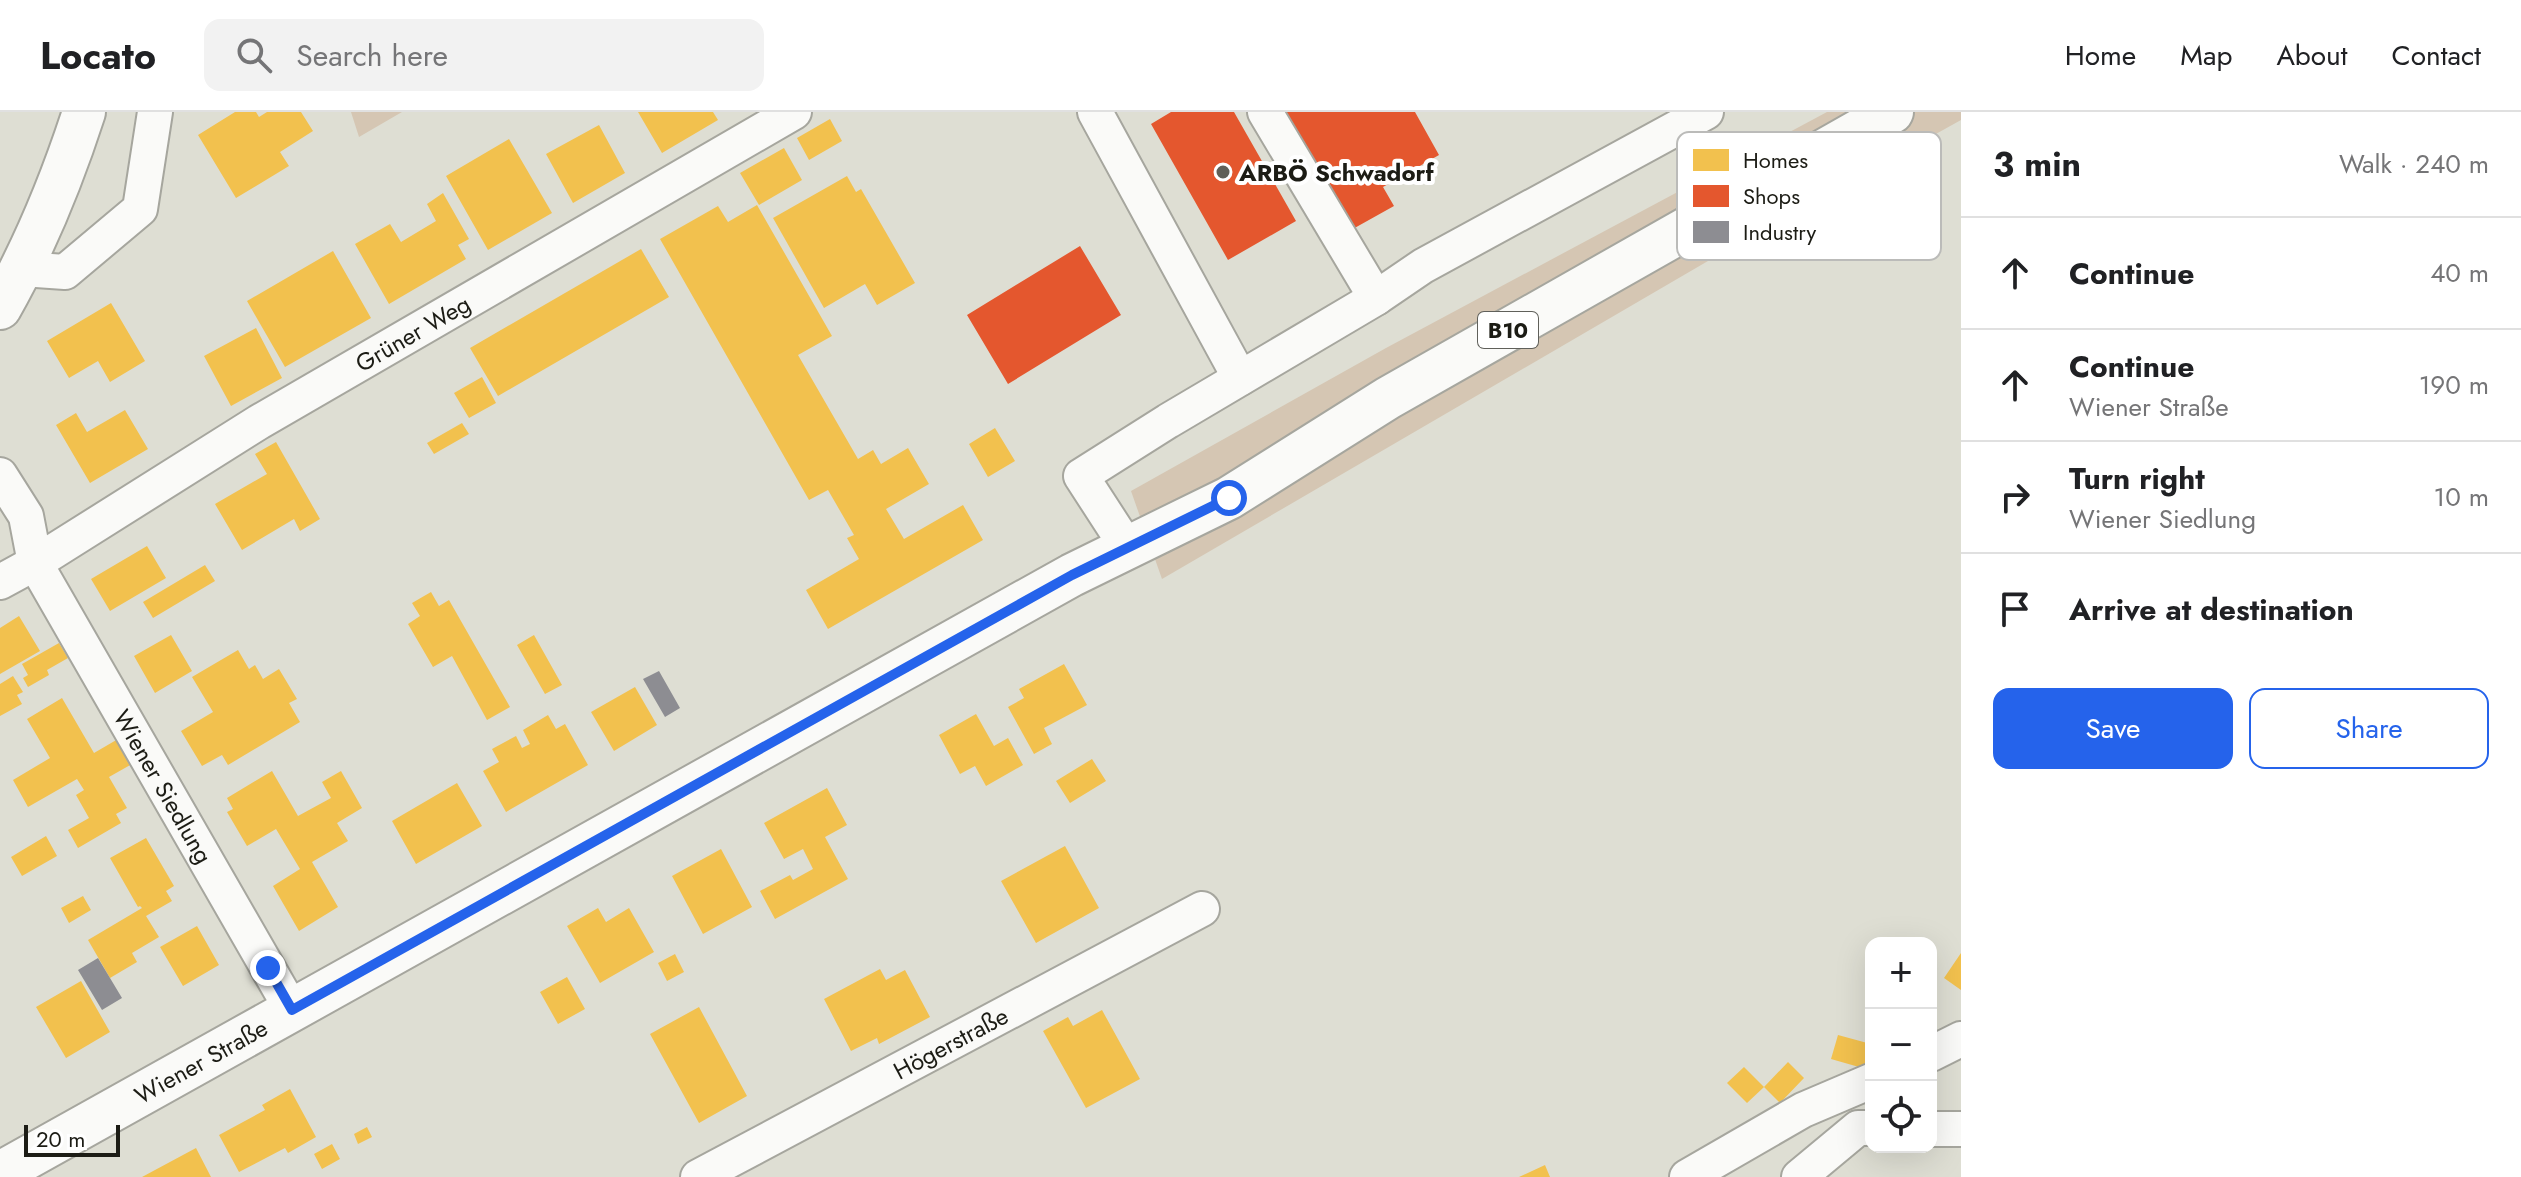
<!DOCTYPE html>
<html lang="en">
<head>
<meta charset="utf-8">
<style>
  :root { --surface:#fff; --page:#f2f2f2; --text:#202124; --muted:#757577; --line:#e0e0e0; --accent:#2563eb }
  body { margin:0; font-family:Jost,sans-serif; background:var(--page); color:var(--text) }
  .controls { position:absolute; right:24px; bottom:24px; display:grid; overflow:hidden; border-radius:16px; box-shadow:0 8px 32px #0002 }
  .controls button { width:72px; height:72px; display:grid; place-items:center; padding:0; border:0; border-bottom:2px solid var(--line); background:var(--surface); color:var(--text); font:40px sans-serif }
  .scale { position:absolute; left:24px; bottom:20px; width:96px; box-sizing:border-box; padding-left:8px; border:4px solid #1c1c15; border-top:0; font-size:22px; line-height:28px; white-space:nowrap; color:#1c1c15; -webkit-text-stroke:6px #fff; paint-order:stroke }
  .stop { position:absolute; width:24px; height:24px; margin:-18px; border:6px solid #2563eb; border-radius:50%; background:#fff }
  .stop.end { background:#2563eb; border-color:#fff; box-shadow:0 2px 8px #0008 }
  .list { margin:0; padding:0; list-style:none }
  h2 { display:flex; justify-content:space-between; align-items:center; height:104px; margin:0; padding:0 32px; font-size:34px }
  h2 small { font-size:26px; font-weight:400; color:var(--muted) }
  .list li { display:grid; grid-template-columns:52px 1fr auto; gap:24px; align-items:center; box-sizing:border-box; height:112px; padding:0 32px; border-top:2px solid var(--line) }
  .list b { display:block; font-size:30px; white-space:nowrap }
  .list p { margin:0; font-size:26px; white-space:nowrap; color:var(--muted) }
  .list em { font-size:26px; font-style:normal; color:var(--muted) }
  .actions { display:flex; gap:16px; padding:24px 32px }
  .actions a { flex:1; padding:18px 0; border:2px solid var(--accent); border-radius:16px; text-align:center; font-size:28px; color:var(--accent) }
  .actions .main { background:var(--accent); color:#fff }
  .icon { flex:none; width:44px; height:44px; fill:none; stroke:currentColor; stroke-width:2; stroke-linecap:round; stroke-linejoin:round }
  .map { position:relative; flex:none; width:1961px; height:1065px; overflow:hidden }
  header { display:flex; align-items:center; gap:48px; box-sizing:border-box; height:112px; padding:0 40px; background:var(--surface); border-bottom:2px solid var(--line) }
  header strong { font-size:38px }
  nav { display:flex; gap:44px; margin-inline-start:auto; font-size:28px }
  .search { width:560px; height:72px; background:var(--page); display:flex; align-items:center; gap:20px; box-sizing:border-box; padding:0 28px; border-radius:16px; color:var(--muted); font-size:30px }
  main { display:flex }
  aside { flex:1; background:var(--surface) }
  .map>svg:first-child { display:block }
  .green { fill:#d5c6b3 }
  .homes { fill:#f2c14e }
  .shops { fill:#e4572e }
  .industry { fill:#8d8d92 }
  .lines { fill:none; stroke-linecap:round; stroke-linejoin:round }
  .minor-casing { stroke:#a6a69e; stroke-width:38 }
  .major-casing { stroke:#a6a69e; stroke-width:46 }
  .minor { stroke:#fafaf8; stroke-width:34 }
  .major { stroke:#fafaf8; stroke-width:42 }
  .route { stroke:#2563eb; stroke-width:10 }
  .poi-dot { fill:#606058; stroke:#fff; stroke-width:3 }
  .labels { text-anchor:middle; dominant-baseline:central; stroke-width:8; stroke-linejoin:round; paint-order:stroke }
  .shield { fill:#fff; stroke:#60605b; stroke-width:2 }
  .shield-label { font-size:22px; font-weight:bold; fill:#1c1c15 }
  .poi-label { font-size:24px; font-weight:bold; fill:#1c1c15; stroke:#fff; text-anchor:start }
  .street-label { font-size:24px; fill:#1c1c15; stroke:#fff }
  .key { fill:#fff; stroke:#bbbbb9; stroke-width:2 }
  .key-label { font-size:22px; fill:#1c1c15 }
</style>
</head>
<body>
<header>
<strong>Locato</strong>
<div class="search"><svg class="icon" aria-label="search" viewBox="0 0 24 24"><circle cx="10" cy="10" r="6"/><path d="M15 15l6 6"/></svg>Search here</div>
<nav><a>Home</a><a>Map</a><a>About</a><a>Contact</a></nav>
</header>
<main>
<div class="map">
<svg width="1961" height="1065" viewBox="0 0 1961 1065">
  <rect width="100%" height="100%" fill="#deded3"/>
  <!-- green -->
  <path class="green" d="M351,0H402L359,25Z
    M1827,0H1961V8L1720,142L1162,467L1131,379L1386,236Z"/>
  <!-- homes -->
  <path class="homes" d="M235,0H256L259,5L267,0H301L313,19L280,40L289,54L236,86L198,23Z
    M638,0H713L718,8L662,41Z
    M830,7L842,29L809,48L797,26Z
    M599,13L625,61L573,91L546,42Z
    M509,27L552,101L488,138L446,64Z
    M784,36L802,68L759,93L740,61Z
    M847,64L856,80L861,77L915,171L877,193L865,172L824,196L773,106Z
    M443,81L469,127L458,133L466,147L389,192L355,132L390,112L401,130L436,109L427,92Z
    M757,93L832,224L798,243L858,347L873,338L881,352L908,336L929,372L886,397L904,427L963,393L983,428L828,517L806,478L859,447L847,426L854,423L828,378L809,388L660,127L718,94L728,110Z
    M641,137L669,185L498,284L470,236Z
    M333,139L371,206L285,255L247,189Z
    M111,191L145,249L110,270L98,249L69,266L47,229Z
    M256,216L282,266L231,294L204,244Z
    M482,265L496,291L469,306L454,281Z
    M125,298L148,337L90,371L56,313L76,301L87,320Z
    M462,311L469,322L434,342L427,331Z
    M995,316L1015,349L988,365L969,332Z
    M276,330L320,407L300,419L294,407L242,438L215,392L267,362L255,342Z
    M147,434L166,466L110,499L91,467Z
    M205,453L215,469L153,506L143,490Z
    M431,480L439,494L449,488L510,595L487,608L452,544L433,555L408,512L420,504L412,491Z
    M19,504L40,539L0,562V516Z
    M171,523L192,559L155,581L134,544Z
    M534,523L562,573L545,582L517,533Z
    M59,531L68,546L47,558L49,563L28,575L23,566L28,563L22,552Z
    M238,538L249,557L255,553L263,567L279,557L297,587L289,591L300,610L228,653L222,643L202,654L181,619L213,600L192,565Z
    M1064,552L1087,593L1044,616L1052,632L1034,642L1008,595L1024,586L1019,577Z
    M13,564L23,580L17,583L22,592L0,604V572Z
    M635,575L657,613L614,639L591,600Z
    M62,586L94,641L118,627L132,652L109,665L127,696L116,702L121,711L78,736L68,718L89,706L76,683L84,678L77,667L28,695L13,668L50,646L27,607Z
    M976,602L994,634L1008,626L1023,653L986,674L975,654L960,662L939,623Z
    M548,603L556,617L565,612L588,653L506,700L483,659L499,650L492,637L516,624L522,636L530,632L523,618Z
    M1092,647L1106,669L1070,691L1056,669Z
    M272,659L298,704L331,686L322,670L341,659L362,696L337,711L348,729L312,750L338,795L299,819L273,774L300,757L276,717L247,734L227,700L233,697L227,686Z
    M457,671L482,714L416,752L392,709Z
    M827,676L847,713L825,725L848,767L775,807L760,779L790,763L793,768L813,757L803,737L784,747L764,711Z
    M46,724L57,744L22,764L11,745Z
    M146,726L174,774L166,779L172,789L146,804L159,825L132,841L137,850L110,866L88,828L142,796L140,794L138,795L110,746Z
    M1065,734L1099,796L1036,831L1001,769Z
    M721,737L752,795L703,822L672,764Z
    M83,784L91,798L69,811L61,796Z
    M598,796L606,810L629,796L654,840L600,871L567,814Z
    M197,814L219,853L183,874L160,835Z
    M1961,841V878L1944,866Z
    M675,842L684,860L667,869L658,851Z
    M880,857L886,868L905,858L930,905L879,932L877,926L851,939L824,887Z
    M567,865L585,897L558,912L540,880Z
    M81,869L110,920L66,946L36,895Z
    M699,895L747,984L699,1011L650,922Z
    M1102,898L1140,967L1086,996L1043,919L1068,905L1073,914Z
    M1838,923L1871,932L1866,957L1831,947Z
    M1788,950L1804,966L1780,991L1764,975Z
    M1744,955L1764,975L1747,991L1727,971Z
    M290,977L316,1025L288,1041L285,1036L239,1060L219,1023L265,998L262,993Z
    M367,1015L372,1025L358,1032L354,1022Z
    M332,1032L340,1047L322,1057L314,1042Z
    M196,1036L211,1065H142Z
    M1545,1053L1550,1065H1519Z"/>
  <!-- shops -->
  <path class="shops" d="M1171,0H1234L1296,109L1228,148L1151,12Z
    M1285,0H1415L1439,43L1383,75L1394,94L1351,118Z
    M1080,134L1121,203L1008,272L967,203Z"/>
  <!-- industry -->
  <path class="industry" d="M659,559L680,596L665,605L643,567Z
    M98,846L122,886L102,898L78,858Z"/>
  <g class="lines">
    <defs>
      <g id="minor">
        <path d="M1095,0L1240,266"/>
        <path d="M1265,0L1376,186"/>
        <path d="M22,157L65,160L140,97L155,0"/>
        <path id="s1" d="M0,363L26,404L35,451L292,898"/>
        <path d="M1127,435L1081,364L1168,309L1376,186L1423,154L1706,0"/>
        <path id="s2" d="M0,470L35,451L259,310L794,0"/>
        <path d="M1931,942L1961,927"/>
        <path d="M1931,1017H1961"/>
        <path id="s3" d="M698,1065L1202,797"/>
        <path d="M1687,1065L1803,998L1871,969"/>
        <path d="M1799,1065L1858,1016H1871"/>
      </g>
      <g id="major">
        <path d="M0,196C35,134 62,68 84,0"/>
        <path id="s4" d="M0,1061L1072,463L1229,386L1388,286L1892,0"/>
      </g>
    </defs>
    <!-- minor casing -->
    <use href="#minor" class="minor-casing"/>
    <!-- major casing -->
    <use href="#major" class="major-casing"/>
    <!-- minor -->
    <use href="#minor" class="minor"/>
    <!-- major -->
    <use href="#major" class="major"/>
  </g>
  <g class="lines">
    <!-- route -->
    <path class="route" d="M268,856L292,898L1072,463L1229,386"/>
  </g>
  <!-- markers -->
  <circle class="poi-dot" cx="1223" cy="60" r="8"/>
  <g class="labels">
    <!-- shield labels -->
    <rect class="shield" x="1478" y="200" width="60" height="36" rx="6"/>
    <g class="shield-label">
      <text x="1508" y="218">B10</text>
    </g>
    <!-- poi labels -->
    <g class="poi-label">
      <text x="1239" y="60">ARBÖ Schwadorf</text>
    </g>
    <!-- street labels -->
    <g class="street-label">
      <text stroke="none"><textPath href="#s2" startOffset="482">Grüner Weg</textPath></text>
      <text stroke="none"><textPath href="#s1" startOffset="354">Wiener Siedlung</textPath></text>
      <text stroke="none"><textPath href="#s3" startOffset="286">Högerstraße</textPath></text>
      <text stroke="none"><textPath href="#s4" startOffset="230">Wiener Straße</textPath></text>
    </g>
  </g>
  <!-- legend -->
  <rect x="1677" y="20" width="264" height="128" rx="12" class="key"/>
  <rect x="1693" y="37" width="36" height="22" fill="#f2c14e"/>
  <rect x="1693" y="73" width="36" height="22" fill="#e4572e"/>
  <rect x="1693" y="109" width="36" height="22" fill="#8d8d92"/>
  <g class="key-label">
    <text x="1743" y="56">Homes</text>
    <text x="1743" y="92">Shops</text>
    <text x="1743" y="128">Industry</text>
  </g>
</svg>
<div class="controls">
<button>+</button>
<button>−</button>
<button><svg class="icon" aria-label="locate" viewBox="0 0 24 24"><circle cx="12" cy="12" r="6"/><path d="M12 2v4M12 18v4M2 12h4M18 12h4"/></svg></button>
</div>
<div class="scale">20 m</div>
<div class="stop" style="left:1229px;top:386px"></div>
<div class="stop end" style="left:268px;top:856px"></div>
</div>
<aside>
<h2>3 min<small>Walk · 240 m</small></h2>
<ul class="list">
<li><svg class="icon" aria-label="ahead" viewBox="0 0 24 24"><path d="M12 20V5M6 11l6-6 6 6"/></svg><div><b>Continue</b></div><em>40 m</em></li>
<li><svg class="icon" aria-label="ahead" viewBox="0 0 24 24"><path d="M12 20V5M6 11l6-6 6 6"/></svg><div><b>Continue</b><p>Wiener Straße</p></div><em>190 m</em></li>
<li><svg class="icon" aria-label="right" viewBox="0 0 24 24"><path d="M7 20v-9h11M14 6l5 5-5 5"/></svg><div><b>Turn right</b><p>Wiener Siedlung</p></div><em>10 m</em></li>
<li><svg class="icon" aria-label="arrive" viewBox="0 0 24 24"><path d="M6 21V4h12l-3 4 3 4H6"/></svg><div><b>Arrive at destination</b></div></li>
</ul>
<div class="actions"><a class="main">Save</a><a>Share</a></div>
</aside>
</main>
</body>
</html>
